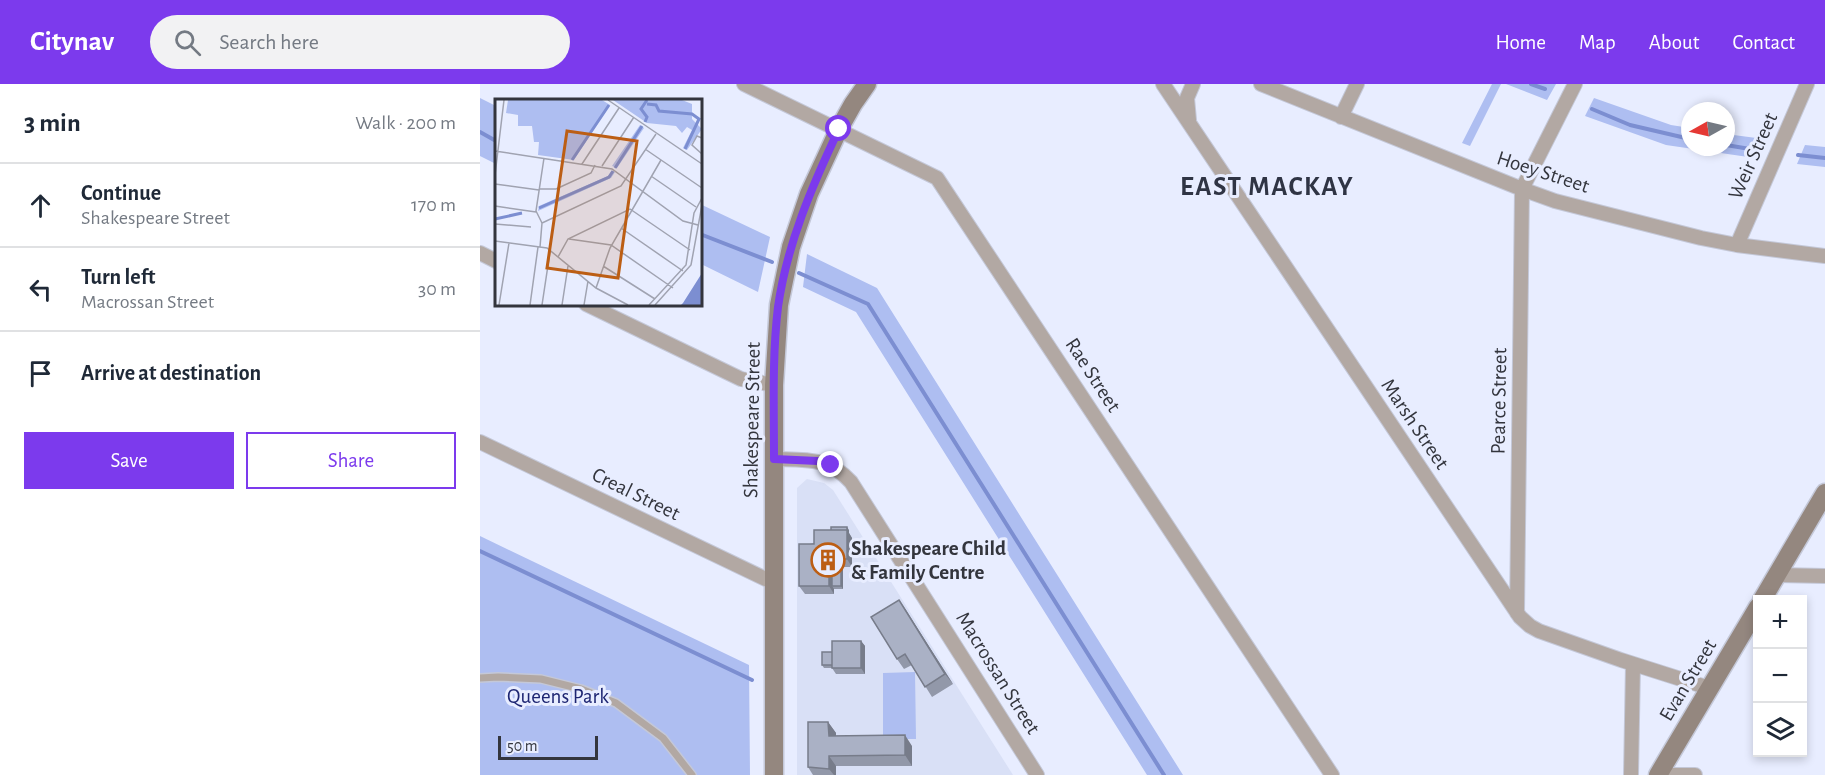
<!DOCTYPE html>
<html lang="en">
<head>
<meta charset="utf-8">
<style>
  :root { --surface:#fff; --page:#f2f2f3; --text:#1f2937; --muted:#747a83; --line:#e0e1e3; --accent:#7c3aed }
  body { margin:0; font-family:"Alegreya Sans",sans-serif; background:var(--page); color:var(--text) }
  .controls { position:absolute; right:18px; bottom:18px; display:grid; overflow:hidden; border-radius:0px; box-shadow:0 3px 9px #0003 }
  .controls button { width:54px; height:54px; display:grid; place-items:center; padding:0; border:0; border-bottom:2px solid var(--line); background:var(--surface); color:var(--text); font:30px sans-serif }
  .compass { position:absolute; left:1201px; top:18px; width:54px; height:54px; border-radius:50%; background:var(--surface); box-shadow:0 3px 9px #0003; rotate:262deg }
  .scale { position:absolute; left:18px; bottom:15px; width:100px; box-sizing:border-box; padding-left:6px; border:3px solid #33353d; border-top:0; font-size:16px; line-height:21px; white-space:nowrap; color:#33353d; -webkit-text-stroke:4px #e8edff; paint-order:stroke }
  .stop { position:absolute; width:18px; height:18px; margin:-14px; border:4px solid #7c3aed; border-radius:50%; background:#fff }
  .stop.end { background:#7c3aed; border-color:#fff; box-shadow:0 2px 6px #0008 }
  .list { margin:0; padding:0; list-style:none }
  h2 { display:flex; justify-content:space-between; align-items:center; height:78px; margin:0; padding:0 24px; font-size:26px }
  h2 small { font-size:20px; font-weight:400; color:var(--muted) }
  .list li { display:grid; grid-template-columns:39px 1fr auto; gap:18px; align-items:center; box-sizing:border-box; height:84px; padding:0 24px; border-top:2px solid var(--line) }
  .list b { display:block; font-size:22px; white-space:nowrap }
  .list p { margin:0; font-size:20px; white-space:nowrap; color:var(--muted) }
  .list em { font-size:20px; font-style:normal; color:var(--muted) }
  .actions { display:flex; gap:12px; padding:18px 24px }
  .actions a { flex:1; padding:14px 0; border:2px solid var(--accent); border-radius:0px; text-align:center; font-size:21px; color:var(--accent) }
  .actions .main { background:var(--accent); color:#fff }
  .icon { flex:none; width:33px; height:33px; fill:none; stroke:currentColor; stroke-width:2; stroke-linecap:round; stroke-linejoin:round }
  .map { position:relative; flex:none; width:1345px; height:691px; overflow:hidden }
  header { display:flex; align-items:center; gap:36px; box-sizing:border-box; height:84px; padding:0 30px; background:var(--accent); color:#fff }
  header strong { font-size:28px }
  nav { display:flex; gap:33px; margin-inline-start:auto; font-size:21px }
  .search { width:420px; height:54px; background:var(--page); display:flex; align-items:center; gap:15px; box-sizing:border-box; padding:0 21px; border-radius:33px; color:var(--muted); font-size:22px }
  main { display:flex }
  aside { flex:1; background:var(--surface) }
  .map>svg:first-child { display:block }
  .built { fill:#d9e0f6 }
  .green { fill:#aebef1 }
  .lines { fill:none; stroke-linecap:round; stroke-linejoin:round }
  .stream { stroke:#7c8ed1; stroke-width:4 }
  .lane-casing { stroke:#c4c8d8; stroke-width:10 }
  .street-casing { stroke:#c4c8d8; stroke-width:16 }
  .secondary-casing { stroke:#c4c8d8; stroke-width:21 }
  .lane { stroke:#b2a8a3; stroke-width:7 }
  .street { stroke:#b2a8a3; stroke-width:14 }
  .secondary { stroke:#94877f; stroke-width:18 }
  .wall { fill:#9298a9 }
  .shaded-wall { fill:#777c8a }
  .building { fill:#aab1c5; stroke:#777c8a; stroke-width:1.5 }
  .route { stroke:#7c3aed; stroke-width:8 }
  .labels { text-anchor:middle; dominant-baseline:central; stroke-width:6; stroke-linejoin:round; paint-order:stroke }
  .street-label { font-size:21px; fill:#33353d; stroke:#e8edff }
  .poi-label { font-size:21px; font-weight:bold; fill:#33353d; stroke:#e8edff; text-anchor:start }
  .park-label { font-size:21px; fill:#1d2572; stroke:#e8edff }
  .district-label { font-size:27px; font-weight:bold; letter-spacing:1.5px; fill:#2f3444; stroke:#e8edff }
  .inset-river { fill:none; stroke:#7c8ed1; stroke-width:3 }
  .inset-road { fill:none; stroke:#a0a3b1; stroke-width:1.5 }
  .view { fill:#bc5e14; fill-opacity:0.15; stroke:#bc5e14; stroke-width:3 }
  .inset-edge { fill:none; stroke:#33353d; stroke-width:3 }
</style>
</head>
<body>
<header>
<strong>Citynav</strong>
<div class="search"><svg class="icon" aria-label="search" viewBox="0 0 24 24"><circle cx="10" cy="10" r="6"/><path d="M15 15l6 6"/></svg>Search here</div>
<nav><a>Home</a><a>Map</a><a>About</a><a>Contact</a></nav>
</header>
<main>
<aside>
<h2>3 min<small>Walk · 200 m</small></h2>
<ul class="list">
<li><svg class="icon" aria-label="ahead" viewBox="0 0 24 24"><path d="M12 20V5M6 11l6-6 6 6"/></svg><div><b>Continue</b><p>Shakespeare Street</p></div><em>170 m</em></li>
<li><svg class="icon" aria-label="left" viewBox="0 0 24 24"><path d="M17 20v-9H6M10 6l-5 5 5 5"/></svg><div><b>Turn left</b><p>Macrossan Street</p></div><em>30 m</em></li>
<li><svg class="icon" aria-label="arrive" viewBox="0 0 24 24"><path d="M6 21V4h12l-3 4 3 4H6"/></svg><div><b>Arrive at destination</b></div></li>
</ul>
<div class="actions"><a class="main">Save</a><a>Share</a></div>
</aside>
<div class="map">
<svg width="1345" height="691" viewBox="0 0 1345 691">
  <rect width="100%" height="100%" fill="#e8edff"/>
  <!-- built -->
  <path class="built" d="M327,395L344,399L353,406L533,691H317V404Z"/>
  <!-- green -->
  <path class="green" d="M1012,0H1021L990,62L982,59Z
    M1026,0H1076L1067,16Z
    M0,14L16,22V80L0,72Z
    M1114,14L1191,41L1210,44V63H1246V50L1284,55L1275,74L1186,61L1105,32Z
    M1325,61L1345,63V83L1317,80Z
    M220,120L290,153L278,208L221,180Z
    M327,170L397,204L703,691H667L376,228L323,203Z
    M0,452L269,581L270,691H0Z
    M435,588L436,655H403V589Z"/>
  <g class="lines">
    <!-- stream -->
    <path class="stream" d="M1051,0L1065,5
      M1112,25L1150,41L1210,55
      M0,48L16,57
      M1246,61L1270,65
      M1318,71L1345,74
      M220,150L292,178
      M319,189L388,220L684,691
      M0,467L272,596"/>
    <defs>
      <path id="lane" d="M0,594L18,593L61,595L101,605L136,619L183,654L212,691"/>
      <path id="street" d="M264,0L457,94L852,691
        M683,0L1040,533L1050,542L1059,547L1141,576L1229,604
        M781,0L1042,105L1075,117L1221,154L1257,161L1345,172
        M861,33L877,0
        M709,36L707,14L713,0
        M1257,161L1327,0
        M0,169L16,177
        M106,220L261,295L294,301
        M0,358L294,499
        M294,375C326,376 348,373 371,398L557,691
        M1297,491L1345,492
        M1037,529L1042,105L1095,0
        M1151,691L1153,580
        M1179,691H1215"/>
      <path id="secondary" d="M1282,516L1345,409
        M294,691V301L299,221L311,163L329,110L359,45L373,20L387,0
        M1178,691L1278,523"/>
    </defs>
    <!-- lane casing -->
    <use href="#lane" class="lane-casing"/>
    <!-- street casing -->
    <use href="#street" class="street-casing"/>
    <!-- secondary casing -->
    <use href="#secondary" class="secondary-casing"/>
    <!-- lane -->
    <use href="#lane" class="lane"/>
    <!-- street -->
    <use href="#street" class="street"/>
    <!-- secondary -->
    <use href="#secondary" class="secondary"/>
  </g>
  <!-- wall -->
  <path class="wall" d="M351,446H369V449L372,454V483H363V505H354V510H325L319,502L330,460L334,459Z
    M419,516L473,600L452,613L432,581L424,585L417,575Z
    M381,557L385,562V590H356L352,584H344L342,581L352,568Z
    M348,638L356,649V652L432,662V682H356V691H333L328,683Z"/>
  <!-- shaded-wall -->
  <path class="shaded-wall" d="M367,443L369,446V449L372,454V483L367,475Z
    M349,475L354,483L352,502L354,505V510L349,502Z
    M361,481L363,483V505L361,502Z
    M419,516L426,526L473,600L465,590Z
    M381,557L385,562V590L381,584Z
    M348,638L356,649V662L349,652Z
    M425,651L432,662V682L425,671Z
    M349,672L356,682V691H354L349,685Z"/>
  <!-- building -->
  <path class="building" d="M351,443H367V446H351Z
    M334,446H367V475H349V502H319V460H334Z
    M352,480L361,481V502H352Z
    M419,516L465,590L445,603L425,570L417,575L391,533Z
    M352,557H381V584H352Z
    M342,568H352V581H342Z
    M328,638H348L349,652L425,651V671L349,672V685L328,683Z"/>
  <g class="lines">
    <!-- route -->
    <path class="route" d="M351,381L338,377L294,375C294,324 292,273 298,223C307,160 332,102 359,45"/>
  </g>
  <!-- icons -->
  <defs>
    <symbol id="building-ring" viewBox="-11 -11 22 22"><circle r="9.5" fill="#e8edff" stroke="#bc5e14" stroke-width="1.5"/><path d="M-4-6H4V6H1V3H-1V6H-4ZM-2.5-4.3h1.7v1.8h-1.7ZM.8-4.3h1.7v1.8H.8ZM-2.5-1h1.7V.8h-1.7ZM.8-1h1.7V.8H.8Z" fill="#bc5e14"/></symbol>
  </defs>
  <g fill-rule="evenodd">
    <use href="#building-ring" x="329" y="457" width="38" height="38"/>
  </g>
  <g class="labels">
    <!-- street labels -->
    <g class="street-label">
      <text transform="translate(1273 72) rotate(-66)">Weir Street</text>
      <text transform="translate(1063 88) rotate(18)">Hoey Street</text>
      <text transform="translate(613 291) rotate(57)">Rae Street</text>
      <text transform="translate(1019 317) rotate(-89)">Pearce Street</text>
      <text transform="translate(272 336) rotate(-89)">Shakespeare Street</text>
      <text transform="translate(935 340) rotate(56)">Marsh Street</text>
      <text transform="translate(156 410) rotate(26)">Creal Street</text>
      <text transform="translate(518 589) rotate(58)">Macrossan Street</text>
      <text transform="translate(1208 596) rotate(-59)">Evan Street</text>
    </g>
    <!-- poi labels -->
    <g class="poi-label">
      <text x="371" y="464">Shakespeare Child<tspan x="371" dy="24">&amp; Family Centre</tspan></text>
    </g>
    <!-- park labels -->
    <g class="park-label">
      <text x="78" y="612">Queens Park</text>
    </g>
    <!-- district labels -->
    <g class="district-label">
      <text x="787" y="102">EAST MACKAY</text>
    </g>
  </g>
  <!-- overview -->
  <g transform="translate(15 15)">
    <rect width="207" height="207" fill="#e8edff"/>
    <path d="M13,1H107L115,6L79,61L43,56L44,43H39L37,27H23V16L11,14ZM118,1H187L197,5V20L207,30L192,51L188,49L197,31L192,28L187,34L181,27L152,24ZM145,26L149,29L122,69L117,67ZM117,72L120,73L116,79L43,112L44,107L113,77Z" fill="#aebef1"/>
    <path d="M207,174V206H186L188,204Z" fill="#7c8ed1"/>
    <path class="inset-river" d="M152,5L161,6L164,12L197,15L204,20L190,50M150,23L152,18L146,10L152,1M77,61L114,6M120,69L147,27M44,109L114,78L118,72M0,120L27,114"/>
    <path class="inset-road" d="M113,1L207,65M207,39L202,37L197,46L207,55M150,50L207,89M0,52L117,70L188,122L203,126M87,65L124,9M107,67L139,18M0,76L9,1M156,77L201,108M0,85L44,91M44,90H61L96,74L100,66M0,107L41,113M47,124L41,112L49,59M0,125L36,128M126,129L188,172M74,140L116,146L178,189M0,142L52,149L101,189L133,206M45,148L47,124L126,87L161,35M63,158L73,140L135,110L195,151M108,167L160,200M101,189L115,149L166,61M4,206L14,144M35,206L43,148M47,206L55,153M67,206L73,167M89,206L93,182M154,206L191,166L199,114L207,99M160,206L196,166L207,106"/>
    <path class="view" d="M72,32L142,42L123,179L52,169Z"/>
    <rect width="207" height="207" class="inset-edge"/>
  </g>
</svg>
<div class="controls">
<button>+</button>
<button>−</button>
<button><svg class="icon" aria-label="layers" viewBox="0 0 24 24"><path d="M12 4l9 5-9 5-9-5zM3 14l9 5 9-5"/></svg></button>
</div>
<svg class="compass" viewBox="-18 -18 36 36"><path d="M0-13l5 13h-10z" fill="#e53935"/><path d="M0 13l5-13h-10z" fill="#747a83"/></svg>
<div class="scale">50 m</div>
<div class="stop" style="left:359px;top:45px"></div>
<div class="stop end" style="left:351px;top:381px"></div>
</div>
</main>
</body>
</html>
